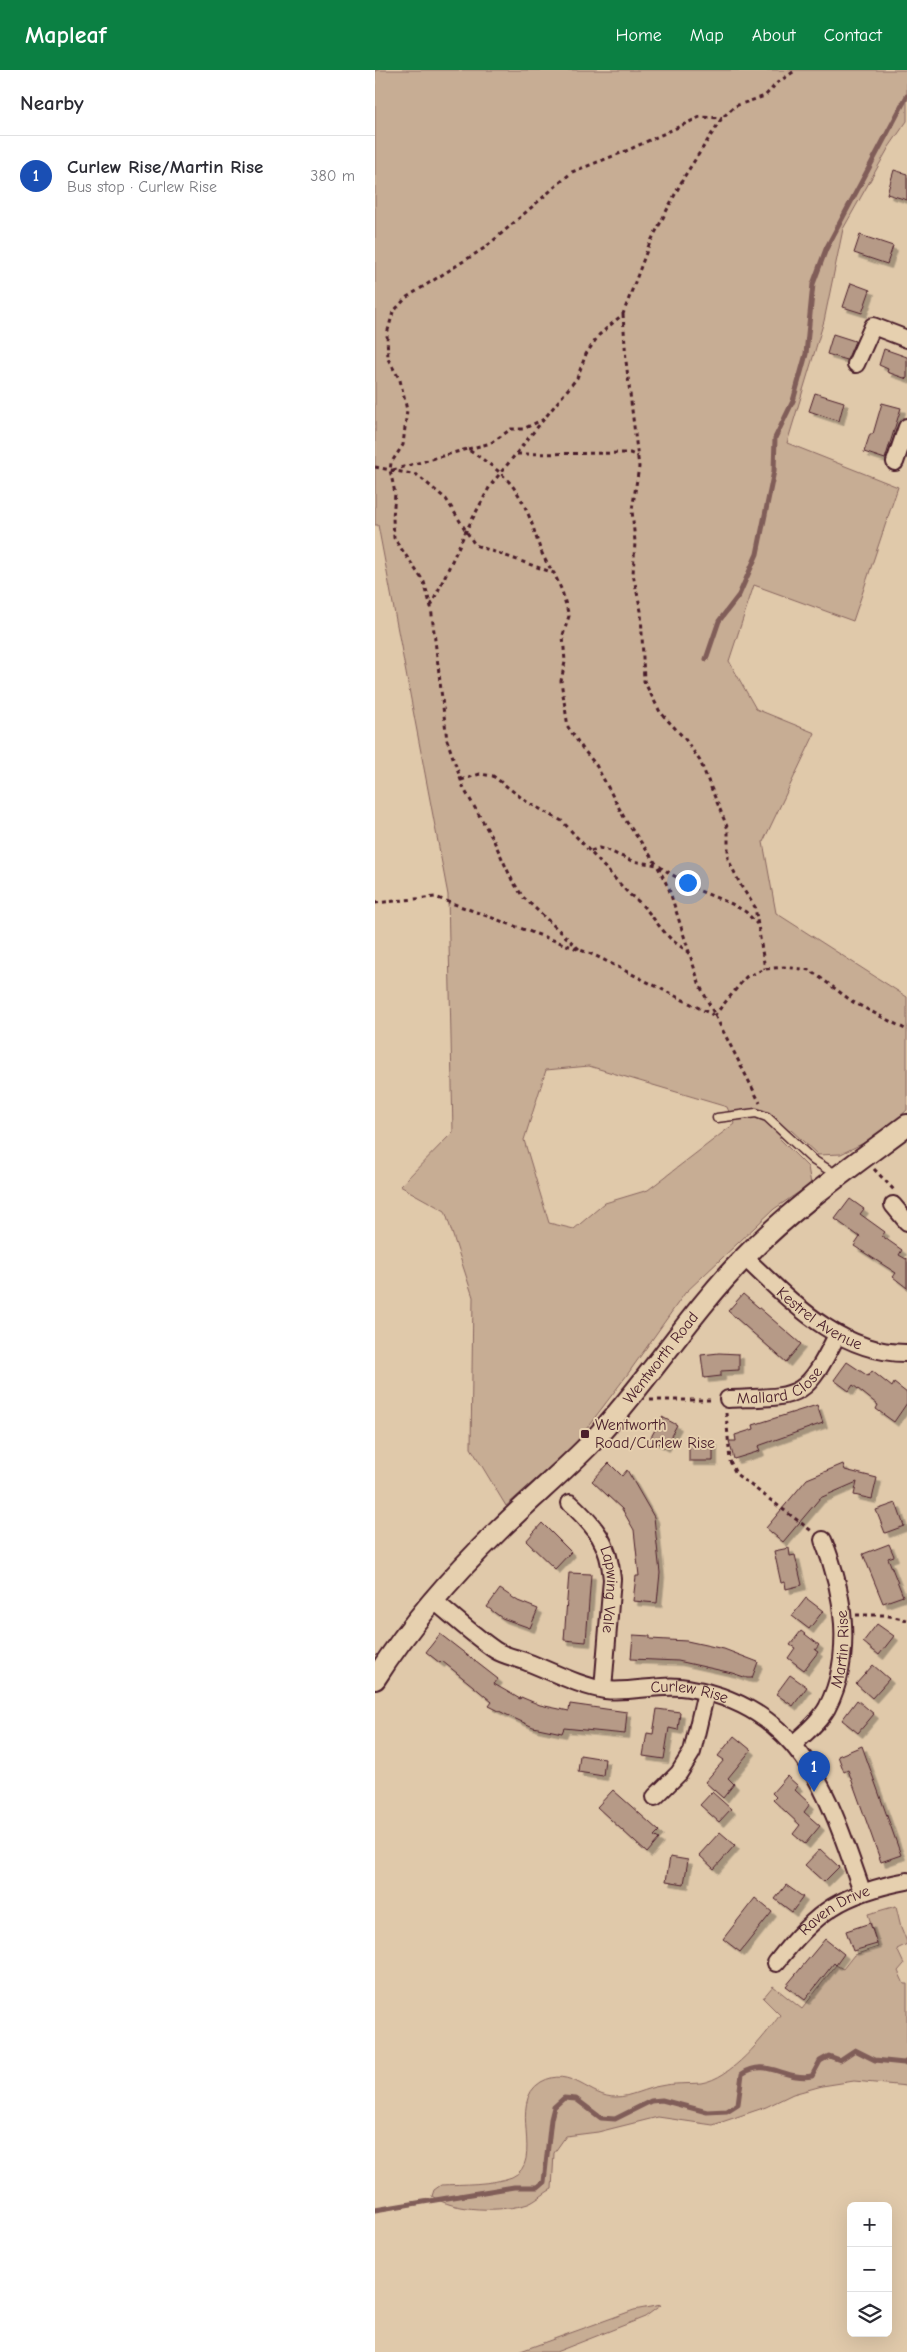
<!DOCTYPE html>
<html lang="en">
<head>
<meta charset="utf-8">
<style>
  :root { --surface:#fff; --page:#f2f2f3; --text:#2b2b33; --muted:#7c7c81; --line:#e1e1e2; --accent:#0b8043 }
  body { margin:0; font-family:"Comic Neue",sans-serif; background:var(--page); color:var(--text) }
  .controls { position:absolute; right:15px; bottom:15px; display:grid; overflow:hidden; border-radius:8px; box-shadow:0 5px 20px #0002 }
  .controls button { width:45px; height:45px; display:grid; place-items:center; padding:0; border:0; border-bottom:1px solid var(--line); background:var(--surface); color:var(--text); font:25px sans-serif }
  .you { position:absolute; left:312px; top:812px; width:18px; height:18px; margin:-12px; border:4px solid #fff; border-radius:50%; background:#1a73e8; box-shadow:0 0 0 8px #1a73e833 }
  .badge { display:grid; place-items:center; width:32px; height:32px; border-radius:50%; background:var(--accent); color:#fff; font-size:16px; font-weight:700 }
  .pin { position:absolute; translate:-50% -41px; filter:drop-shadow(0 1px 2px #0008) }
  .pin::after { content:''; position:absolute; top:26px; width:18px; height:15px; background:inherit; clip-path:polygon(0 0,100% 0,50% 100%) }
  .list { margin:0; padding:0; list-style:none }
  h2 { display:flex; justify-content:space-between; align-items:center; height:65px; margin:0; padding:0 20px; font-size:21px }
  h2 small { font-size:16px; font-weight:400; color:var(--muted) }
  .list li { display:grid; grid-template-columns:32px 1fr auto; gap:15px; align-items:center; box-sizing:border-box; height:80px; padding:0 20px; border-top:1px solid var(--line) }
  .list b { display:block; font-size:19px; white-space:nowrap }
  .list p { margin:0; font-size:16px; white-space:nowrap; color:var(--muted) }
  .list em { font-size:16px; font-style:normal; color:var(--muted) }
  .icon { flex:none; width:28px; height:28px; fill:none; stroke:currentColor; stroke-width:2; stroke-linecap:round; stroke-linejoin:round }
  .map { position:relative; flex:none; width:532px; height:2282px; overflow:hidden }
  header { display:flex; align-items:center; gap:30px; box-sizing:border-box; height:70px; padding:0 25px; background:var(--accent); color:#fff }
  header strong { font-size:24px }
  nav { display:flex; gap:28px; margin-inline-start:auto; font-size:18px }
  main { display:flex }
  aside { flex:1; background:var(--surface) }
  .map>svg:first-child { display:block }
  .green { fill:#c7ad94; stroke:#886660; fill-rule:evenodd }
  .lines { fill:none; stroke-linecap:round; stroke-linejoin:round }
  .stream { stroke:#805d59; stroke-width:5 }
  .building { fill:#b69a87; stroke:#4a1f2b; filter:url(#shadow) }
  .service-casing { stroke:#4a1f2b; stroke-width:11 }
  .minor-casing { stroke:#4a1f2b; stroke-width:20 }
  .tertiary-casing { stroke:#4a1f2b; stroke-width:24 }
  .path { stroke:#4a1f2b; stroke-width:3; stroke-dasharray:4 4; stroke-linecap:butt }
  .service { stroke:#e6d0af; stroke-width:8 }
  .minor { stroke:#e6d0af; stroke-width:16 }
  .tertiary { stroke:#e6d0af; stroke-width:20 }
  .poi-dot { fill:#4a1f2b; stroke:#e6d0af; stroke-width:2 }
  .labels { text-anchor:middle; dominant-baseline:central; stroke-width:4; stroke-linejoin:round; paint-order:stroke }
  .street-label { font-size:16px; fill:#4a1f2b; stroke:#e6d0af }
  .poi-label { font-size:16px; fill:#4a1f2b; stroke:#e6d0af; text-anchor:start }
</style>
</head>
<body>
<header>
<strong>Mapleaf</strong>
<nav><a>Home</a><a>Map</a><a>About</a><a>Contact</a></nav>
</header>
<main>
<aside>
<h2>Nearby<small></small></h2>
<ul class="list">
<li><span class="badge" style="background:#1a4fb4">1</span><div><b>Curlew Rise/Martin Rise</b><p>Bus stop · Curlew Rise</p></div><em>380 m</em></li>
</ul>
</aside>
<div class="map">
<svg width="532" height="2282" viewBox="0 0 532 2282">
  <defs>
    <filter id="shadow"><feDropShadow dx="4.5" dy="4.5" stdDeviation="0" flood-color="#0004"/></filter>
  </defs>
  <rect width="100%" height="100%" fill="#e0c9aa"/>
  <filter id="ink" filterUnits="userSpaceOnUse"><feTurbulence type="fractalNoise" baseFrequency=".02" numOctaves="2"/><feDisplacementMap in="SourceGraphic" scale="10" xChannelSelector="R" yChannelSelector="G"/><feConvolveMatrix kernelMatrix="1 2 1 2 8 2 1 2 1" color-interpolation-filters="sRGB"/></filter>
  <g filter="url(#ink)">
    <!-- green -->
    <path class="green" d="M0,0H532V51L514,77L468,159L449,251L412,373L523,417L478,551L379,515L354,591L381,639L440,663L388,772L401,843L532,927V1040L503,1066L466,1084L443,1085L416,1060L404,1068L433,1097L436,1114L399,1139L310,1223L252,1305L199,1375L131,1436L96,1378L98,1227L70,1141L25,1116L78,1062L73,825L3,455H0ZM214,996L352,1037L359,1054L273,1120L230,1133L199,1159L174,1153L149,1070L171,1000Z
      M521,1836L526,1857L532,1872V1874L522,1879L529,1894L523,1901L529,1914H532V2016L479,2011L447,2016L418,2024L391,2037L338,2055L283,2047L223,2062L191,2066L179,2083L177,2119C169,2123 161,2131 153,2134C128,2142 78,2142 57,2126L59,2120L66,2115C88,2114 116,2115 137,2107C171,2092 131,2033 166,2012C196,1995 215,2028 241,2027C255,2027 271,2018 285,2016C299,2013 313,2014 326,2013C357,2008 388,1968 405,1945L388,1928L398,1916L427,1939L461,1895L468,1899L479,1885L503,1877L493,1844Z
      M286,2235L270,2247L181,2282H143L259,2240Z"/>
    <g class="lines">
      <!-- stream -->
      <path class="stream" d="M331,589L344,551L364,525L382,484L399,401L400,368L418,331L431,284L438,214L451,179L532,26
        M0,2140L139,2117H163L169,2112L176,2049L179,2037L189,2028L201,2029L226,2048L240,2049L276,2031L287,2030L332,2042L352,2041L363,2034L367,2004C392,1987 410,2011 437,2006L445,1991L454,1986L465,1990L480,1980L500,1990L529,1993L532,1991"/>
    </g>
    <!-- building -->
    <path class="building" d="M519,100L532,104V130L512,124Z
      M485,165L518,176L512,194L479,183Z
      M476,213L495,220L487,243L468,237Z
      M458,264L480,271L472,290L452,284Z
      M509,279L532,287V309L512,302L513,299L504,295Z
      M440,323L469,332L464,351L434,341Z
      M507,333L526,338L510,389L489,382L495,364H498Z
      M475,1129L489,1139L485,1144L510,1162L507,1166L527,1180L524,1185L531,1189L532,1188V1218L518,1207L521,1203L479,1176L485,1167L460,1149Z
      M368,1224L426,1274L411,1292L353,1241Z
      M344,1283L364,1284V1300L346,1301V1306L329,1308L326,1285Z
      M472,1292L493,1306L497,1301L517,1317L519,1313L532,1323V1333L519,1352L501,1339L503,1335L478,1315L474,1321L459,1310Z
      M442,1335L448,1353L383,1376L385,1381L359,1389L354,1371H361L360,1365L379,1359L378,1355Z
      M287,1347L302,1355L290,1377L275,1369Z
      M314,1371H338V1391H314Z
      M234,1393L247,1406L252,1400L279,1447L285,1503L282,1533L258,1531L261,1506H264L259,1460L247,1439L217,1411Z
      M468,1394L470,1400L502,1408L497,1429L479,1425L482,1412L445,1428L408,1472L391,1458L432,1409Z
      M521,1433L529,1456L510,1463L501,1440Z
      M167,1453L196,1482L180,1499L151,1471Z
      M514,1474L519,1486L513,1488L528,1526L508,1533L488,1484Z
      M414,1478L415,1486L420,1485L427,1515L411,1519L410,1512L406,1513L399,1481Z
      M194,1503L216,1504L211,1572L189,1570Z
      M125,1519L143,1531L163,1539L155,1558L127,1548L112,1537Z
      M431,1528L448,1541L434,1559L417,1546Z
      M502,1554L519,1566L504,1585L488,1572Z
      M426,1561L444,1575L440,1580L443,1582L429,1600L413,1588L420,1578L415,1575Z
      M65,1564L123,1609L119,1614L145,1629L146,1627L165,1635L194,1641L195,1634L252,1642L250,1664L189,1658L187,1663L158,1657L130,1644L114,1636L117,1632L98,1616L67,1591L65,1593L51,1582Z
      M258,1565L275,1566V1569L312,1571L349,1579L383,1592L377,1608H372L357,1603L303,1591L256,1589Z
      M498,1595L514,1609L497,1628L481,1614Z
      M415,1605L432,1617L418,1636L401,1624Z
      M482,1630L499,1644L483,1663L467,1650Z
      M282,1639L305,1642L303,1660L294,1658L289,1689L268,1686L272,1663L278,1664Z
      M359,1666L376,1680L353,1708L359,1714L348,1728L330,1712L349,1690L343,1686Z
      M487,1676L526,1785L506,1792L473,1700L469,1702L463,1686Z
      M205,1685L230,1689L228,1706L203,1702Z
      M412,1706L423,1716L420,1720L435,1734L429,1742L445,1756L430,1774L418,1764L425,1755L398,1730L401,1727L397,1723Z
      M238,1720L284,1761L279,1766L284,1769L272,1783L222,1737Z
      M337,1722L356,1739L344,1752L325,1735Z
      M345,1762L360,1775L339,1799L324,1785Z
      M445,1779L464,1797L449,1812L430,1795Z
      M295,1787L313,1790L309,1814L291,1811Z
      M411,1815L428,1827L417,1842L400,1829Z
      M380,1828L397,1842L365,1882L348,1869Z
      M495,1853L502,1874L478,1881L471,1861Z
      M450,1869L469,1884L461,1895L459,1893L430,1930L411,1916Z"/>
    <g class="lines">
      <defs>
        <path id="service" d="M342,1048L381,1043L392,1047L438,1090L462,1105"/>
        <g id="minor">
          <path d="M481,294L498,256L532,269"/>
          <path d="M520,392L532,357"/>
          <path d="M518,1135L532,1152"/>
          <path id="s1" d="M369,1187C415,1230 464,1284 532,1283"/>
          <path id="s2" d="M353,1329C424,1326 429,1332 462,1265"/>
          <path id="s3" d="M195,1433C221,1457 234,1473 237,1509L228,1619"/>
          <path id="s4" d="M58,1530C78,1546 98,1565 120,1580C129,1586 142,1588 152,1592C176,1601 204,1616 230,1620C258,1623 286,1613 313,1618C428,1638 454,1726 487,1821"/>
          <path id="s5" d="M418,1674C430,1664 444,1652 452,1638C479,1586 469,1521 448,1470"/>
          <path d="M280,1727L304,1703L317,1682L331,1622"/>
          <path id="s6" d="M401,1893C441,1841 468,1823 532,1811"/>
        </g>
        <g id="tertiary">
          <path id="s7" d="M0,1609C35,1554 78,1505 124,1460C154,1430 187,1403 217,1372C272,1313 314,1244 370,1187C418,1137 476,1097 532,1055"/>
        </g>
      </defs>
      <!-- service casing -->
      <use href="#service" class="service-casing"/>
      <!-- minor casing -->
      <use href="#minor" class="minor-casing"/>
      <!-- tertiary casing -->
      <use href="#tertiary" class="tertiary-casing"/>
      <!-- path -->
      <path class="path" d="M248,244L251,291L264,397L257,440L260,472L258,504L266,541L269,611L285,642L310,669L325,691L353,759V789L366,816L380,837L390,899
        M93,379L116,373L136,359H148L169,349
        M142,384L255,383L263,386
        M0,397L42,405L71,429L100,475L179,503L187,521L194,546L188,565L190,592L186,611L193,657L208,679L221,695L251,751L282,795L294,819L325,916L385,1033
        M18,400L92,379C123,399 140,411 154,446C163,468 163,483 179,503
        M56,536L91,461L115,416L202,308L211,284L224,265L248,244L274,175L294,136L309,107L347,48L360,36L390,26L402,13L421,0
        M86,710L105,704L118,706L152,732L187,751L255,825C272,836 280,853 294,867C300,874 309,877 315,885
        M216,781L224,778L232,780L257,791L282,795L320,819L357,834L371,842L382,854
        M0,833L60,827L219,885L338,945
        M204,879L148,827L137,810L118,769L89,719L72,670L56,537L49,512L19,468L18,448L20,423L15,400L16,393L28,375L32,340L25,310L13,289L12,264L18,242L32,227L111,177L197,102L251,81L325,47L347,48
        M339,946L371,907L390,899L409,897L435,900L478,932L532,960
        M499,1099L519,1120
        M275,1330H339
        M351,1343L355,1391L361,1404L438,1462
        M481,1545H510L532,1550"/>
      <!-- service -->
      <use href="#service" class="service"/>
      <!-- minor -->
      <use href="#minor" class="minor"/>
      <!-- tertiary -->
      <use href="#tertiary" class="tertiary"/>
    </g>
  </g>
  <!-- markers -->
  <rect class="poi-dot" x="205" y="1359" width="10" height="10" rx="2.5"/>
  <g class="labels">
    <!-- street labels -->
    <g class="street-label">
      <text stroke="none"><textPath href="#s1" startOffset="98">Kestrel Avenue</textPath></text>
      <text stroke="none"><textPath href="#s7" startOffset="431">Wentworth Road</textPath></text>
      <text stroke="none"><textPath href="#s2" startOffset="55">Mallard Close</textPath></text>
      <text stroke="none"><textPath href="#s3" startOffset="100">Lapwing Vale</textPath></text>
      <text stroke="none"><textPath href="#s5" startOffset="111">Martin Rise</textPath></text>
      <text stroke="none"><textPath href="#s4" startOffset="282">Curlew Rise</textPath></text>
      <text stroke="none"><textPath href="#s6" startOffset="80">Raven Drive</textPath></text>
    </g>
    <!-- poi labels -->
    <g class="poi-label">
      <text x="220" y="1355">Wentworth<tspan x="220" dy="18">Road/Curlew Rise</tspan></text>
    </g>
  </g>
</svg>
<div class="controls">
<button>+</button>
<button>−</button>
<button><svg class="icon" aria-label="layers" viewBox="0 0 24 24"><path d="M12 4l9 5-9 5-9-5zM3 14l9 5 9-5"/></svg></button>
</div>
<div class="you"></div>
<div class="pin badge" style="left:439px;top:1722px;background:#1a4fb4">1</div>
</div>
</main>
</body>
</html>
